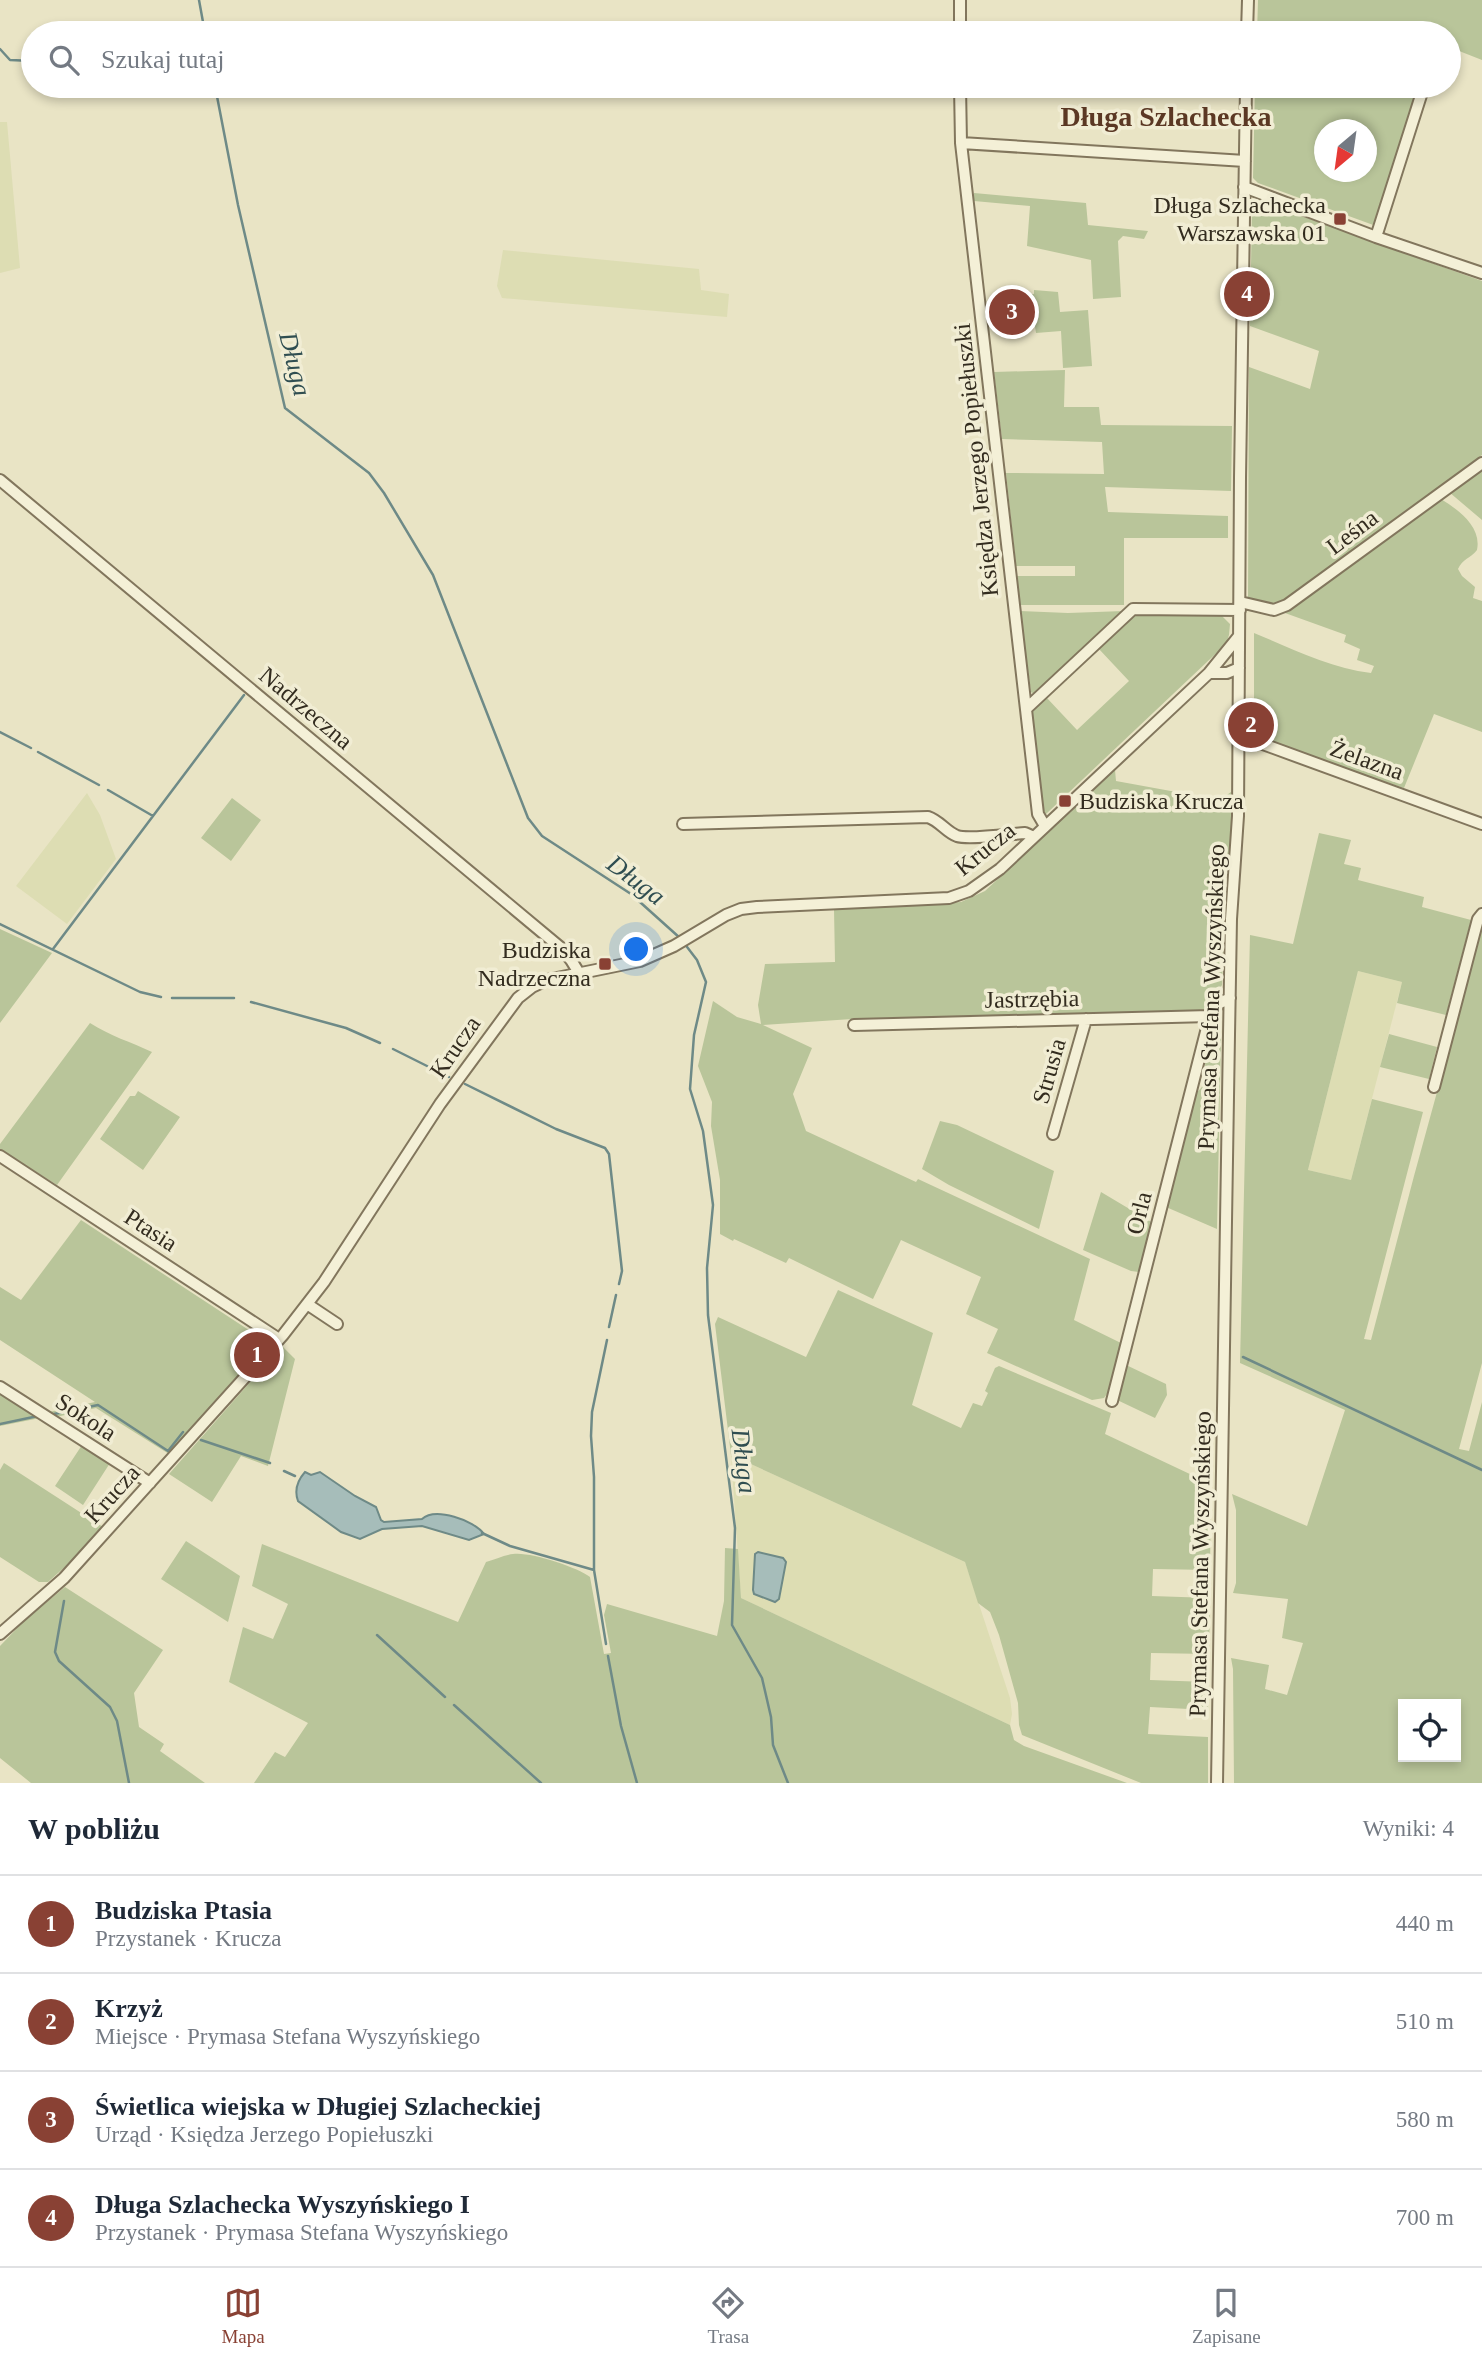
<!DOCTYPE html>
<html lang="pl">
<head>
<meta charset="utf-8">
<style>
  :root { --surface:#fff; --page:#f6f6f7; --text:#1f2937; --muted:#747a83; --line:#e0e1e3; --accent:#894134 }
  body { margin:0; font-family:"Times New Roman",serif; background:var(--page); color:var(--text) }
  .controls { position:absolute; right:21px; bottom:21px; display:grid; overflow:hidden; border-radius:0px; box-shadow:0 4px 10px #0003 }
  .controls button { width:63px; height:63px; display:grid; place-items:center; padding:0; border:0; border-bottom:2px solid var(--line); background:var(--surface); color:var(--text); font:35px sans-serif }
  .compass { position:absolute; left:1314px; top:119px; width:63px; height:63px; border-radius:50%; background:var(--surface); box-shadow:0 4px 10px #0003; rotate:209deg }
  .you { position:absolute; left:637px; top:950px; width:24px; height:24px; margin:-18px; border:5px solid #fff; border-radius:50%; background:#1a73e8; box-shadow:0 0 0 10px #1a73e833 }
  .badge { display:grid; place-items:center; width:46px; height:46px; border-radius:50%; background:var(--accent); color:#fff; font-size:23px; font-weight:700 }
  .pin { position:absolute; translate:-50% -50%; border:4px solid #fff; box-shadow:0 2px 7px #0006 }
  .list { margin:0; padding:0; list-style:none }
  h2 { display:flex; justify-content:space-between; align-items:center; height:91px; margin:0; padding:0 28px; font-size:30px }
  h2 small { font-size:23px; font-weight:400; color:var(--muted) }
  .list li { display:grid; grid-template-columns:46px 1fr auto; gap:21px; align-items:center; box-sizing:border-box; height:98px; padding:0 28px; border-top:2px solid var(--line) }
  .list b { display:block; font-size:26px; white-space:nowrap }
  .list p { margin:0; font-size:23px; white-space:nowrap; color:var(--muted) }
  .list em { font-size:23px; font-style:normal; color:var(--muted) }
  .icon { flex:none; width:38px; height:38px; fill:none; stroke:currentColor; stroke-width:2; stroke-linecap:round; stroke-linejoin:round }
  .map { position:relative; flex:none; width:1482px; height:1783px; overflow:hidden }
  .search { position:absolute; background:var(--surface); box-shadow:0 4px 10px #0003; left:21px; right:21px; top:21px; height:77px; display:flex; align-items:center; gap:18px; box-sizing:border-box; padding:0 24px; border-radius:38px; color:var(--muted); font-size:26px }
  .sheet { height:483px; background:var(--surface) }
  nav { display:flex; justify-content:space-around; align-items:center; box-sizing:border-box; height:98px; border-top:2px solid var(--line); background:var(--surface); font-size:19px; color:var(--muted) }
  nav a { display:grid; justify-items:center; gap:4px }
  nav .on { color:var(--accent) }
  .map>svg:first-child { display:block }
  .farmland { fill:#ddddb3 }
  .green { fill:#b9c59a; fill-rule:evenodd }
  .water { fill:#a6bdba; stroke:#6e8a87; stroke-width:2 }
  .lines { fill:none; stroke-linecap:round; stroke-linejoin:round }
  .stream { stroke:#6e8a87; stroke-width:2.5 }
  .minor-casing { stroke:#82765d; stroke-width:14 }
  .minor { stroke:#f4f0d7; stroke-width:10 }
  .poi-dot { fill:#894134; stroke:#f1edd4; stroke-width:2.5 }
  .labels { text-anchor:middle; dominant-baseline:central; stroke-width:7; stroke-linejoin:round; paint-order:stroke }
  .poi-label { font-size:24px; fill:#332c1f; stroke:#f1edd4; text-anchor:end }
  .street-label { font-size:24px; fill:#332c1f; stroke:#f1edd4 }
  .water-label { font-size:26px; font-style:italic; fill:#304e51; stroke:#f1edd4 }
  .quarter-label { font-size:28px; font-weight:bold; fill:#5b3824; stroke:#f1edd4 }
</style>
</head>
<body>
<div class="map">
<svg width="1482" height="1783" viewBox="0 0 1482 1783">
  <rect width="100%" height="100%" fill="#e9e4c5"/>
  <!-- farmland -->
  <path class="farmland" d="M0,122H7L20,268L0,273Z
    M503,250L699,269L701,290L729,294L727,317L502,298L497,286Z
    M87,793L100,815L116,859L67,924L16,886Z
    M1358,971L1402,982L1351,1180L1308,1170Z
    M731,1455L965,1562L1010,1698L1012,1714L1010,1725L741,1598Z"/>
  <!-- green -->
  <path class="green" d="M1258,0H1482V60L1449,47V33H1257Z
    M1255,86H1421L1376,226L1258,183L1253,178ZM1324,130H1366V172H1324Z
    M974,193L1086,203L1088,225L1148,231L1144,239L1123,236L1118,241L1121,297L1093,299L1091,260L1027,246L1030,206L974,201Z
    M1262,202L1482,281V455L1319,578L1273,608L1248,599L1249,367L1310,389L1319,351L1250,326L1252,205L1258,206Z
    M1034,290L1058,292L1060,312L1088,310L1092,366L1063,368L1061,331L1036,333L1030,294H1034Z
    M1065,370L1064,407H1099L1101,425L1232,426L1231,491L1105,487L1108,512L1228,516V538H1124V605H1020L1017,576H1075V566H1016L1006,473L1104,474L1102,442L1002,439L994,372Z
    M1482,469V520L1449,492Z
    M1441,499C1457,509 1482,526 1477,550C1471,558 1462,559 1458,569L1462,576L1475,587L1473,598L1482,601V732L1434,714L1404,788L1259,740C1256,729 1258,721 1254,711V633C1291,648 1330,668 1371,673L1374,666L1357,660L1360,649L1344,642L1346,635L1285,613L1343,572Z
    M1020,611L1068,613L1124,611L1034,694L1031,692Z
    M1139,614L1221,615L1230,624L1229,635L1226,644L1046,814L1043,810L1032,714L1034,708L1046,697L1077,730L1129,681L1098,648L1130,618Z
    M1115,770L1116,781L1220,800L1231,792V853L1226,875L1222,985L1205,1012L852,1019L763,1025L812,1048L793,1094L806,1131L916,1182L918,1179L1090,1259L1074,1320L1123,1344L1110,1390L1104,1398L1092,1400L987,1353L998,1329L966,1314L981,1277L901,1240L873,1299L789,1258L786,1263L734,1239L733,1241L720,1234V1180L711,1126L712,1102L698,1066L713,1001L737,1017L761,1024L758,1005L765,964L835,962L834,909L961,902L985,891Z
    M232,798L261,820L231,861L201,838Z
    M1319,833L1351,840L1344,864L1361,868L1358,880L1424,897L1422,907L1471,920L1446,1015L1397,1003L1402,982L1358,971L1308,1170L1351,1180L1372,1099L1423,1112L1364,1339L1371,1340L1414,1176L1482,928V1363L1459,1449L1469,1451L1482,1402V1783H1234L1233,1669L1231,1658L1269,1665L1265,1689L1287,1695L1303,1643L1282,1638L1288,1599L1233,1593L1236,1583V1510L1232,1494L1307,1526L1345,1410L1240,1363L1250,935L1293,944ZM1403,1704H1456V1757H1403Z
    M0,929L52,953L0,1023Z
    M90,1023C110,1036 131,1042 152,1052L57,1185L0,1149V1144Z
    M1389,1034L1437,1047L1429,1079L1380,1067Z
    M1216,1038H1221L1217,1229L1166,1207L1196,1093C1217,1077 1193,1057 1216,1038Z
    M138,1091L180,1117L143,1170L100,1139L130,1096H135Z
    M940,1121L957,1125L1054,1171L1039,1229L949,1185L922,1169Z
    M1101,1192L1153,1223L1139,1272L1131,1271L1083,1250Z
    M81,1220L264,1340L265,1345L169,1454L96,1408L56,1417L49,1412L95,1402L0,1340V1287L21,1300Z
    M838,1290L933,1333L912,1405L961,1428L973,1403L982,1406L988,1393L985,1391L995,1368L999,1366L1111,1413L1105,1434L1211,1484L1210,1570L1153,1569L1152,1596L1210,1598L1209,1654L1151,1653L1150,1680L1208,1682V1710L1150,1707L1148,1734L1208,1737V1783H1141L1022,1735L1019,1725L1018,1703L999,1635L990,1612L978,1603L965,1562L731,1455L715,1324L718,1317L806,1357Z
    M282,1346L295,1359L268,1466L241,1456L212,1502L169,1474Z
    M1124,1364L1166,1384L1167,1395L1155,1418L1115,1399Z
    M0,1393L40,1418L0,1426Z
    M82,1445L110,1463L83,1505L55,1486Z
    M4,1463L103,1527L76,1557L48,1582H39L0,1557V1470Z
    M186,1541L240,1576L228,1622L161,1579Z
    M262,1544L458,1622L486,1562C494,1560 504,1555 513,1554C528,1551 578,1567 590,1577L604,1654L611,1653L604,1615L607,1604L717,1636L724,1601L725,1548L738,1549L741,1598L1010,1725L1014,1740L1024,1746L1127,1783H254L275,1752L285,1757L308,1723L229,1682L243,1627L273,1639L288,1604L252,1586Z
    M65,1587L163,1650L134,1693L139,1727L164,1744L160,1751L205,1783H31L0,1758V1646L26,1619Z"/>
  <!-- water -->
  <path class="water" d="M305,1472L311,1475L320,1472L355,1496L376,1507L381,1520L384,1522L422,1519C435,1507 474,1520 484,1534L469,1540L422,1526L382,1529L360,1539L341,1532L298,1501C294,1490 297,1481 305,1472Z
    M758,1552L783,1558L786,1562L779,1599L775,1602L754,1594L753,1590L755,1554Z"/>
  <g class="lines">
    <!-- stream -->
    <path class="stream" d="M199,0L205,33
      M0,49L10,60L33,61
      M215,86L238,205L285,408L369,473L384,493L433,575L528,818L542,836L631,894L680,938
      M0,732L31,748
      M38,752L99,785
      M108,790L153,816
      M0,924L140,992L161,997
      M684,943L697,960L706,982L694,1035L690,1089L703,1131L713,1205L707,1268L708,1315L735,1528L732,1625L762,1678L771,1717L773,1745L788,1783
      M53,949L244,695
      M172,998H234
      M251,1002L346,1028L380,1043
      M393,1049L449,1077
      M465,1084L556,1129L605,1148L609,1154L622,1271L619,1284
      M609,1327L616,1295
      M1243,1357L1482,1470
      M54,1414L98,1405L168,1451L183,1432
      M0,1424L38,1416
      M201,1440L270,1463
      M284,1471L295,1476
      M482,1533L510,1546L594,1570
      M64,1601L55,1652L59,1661L110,1707L117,1721L129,1783
      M377,1635L445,1697
      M606,1644L594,1570V1477L591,1436L592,1412L607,1340
      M608,1656L621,1726L637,1783
      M454,1705L541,1783"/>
    <defs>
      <path id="minor" d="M960,33V0
        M1247,33L1248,0
        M960,86L961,143L1038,814L1045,826
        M961,143L1245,161
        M1244,187L1376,237L1482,273
        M1376,237L1424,86
        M0,480L561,948L571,960L579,973
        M1240,602L1274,610L1287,605L1482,463
        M1209,673H1227L1239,668
        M1027,708L1133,609L1240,610
        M1238,735L1482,824
        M683,824L928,817C940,821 946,832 957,836C969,840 1010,834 1025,833L1034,837
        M854,1025L1210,1016
        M1434,1087L1478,919L1482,914
        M1053,1134L1086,1019
        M0,1156L279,1339
        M307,1304L337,1324
        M0,1387L150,1483
        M1112,1401L1210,1016L1218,1004L1230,998
        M0,1634L64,1578L283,1335L324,1282L440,1104L518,998L532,987L547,980L640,961L674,946L726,915L741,909L757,907L949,898L969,891L1000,869L1209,673L1239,636
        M1217,1783L1229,1035L1231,919L1238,816L1240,478L1246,86"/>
    </defs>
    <!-- minor casing -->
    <use href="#minor" class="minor-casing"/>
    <!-- minor -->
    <use href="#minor" class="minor"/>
  </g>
  <!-- markers -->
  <g class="poi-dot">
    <rect x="1333" y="212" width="14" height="14" rx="3.5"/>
    <rect x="1058" y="794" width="14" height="14" rx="3.5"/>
    <rect x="598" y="957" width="14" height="14" rx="3.5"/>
  </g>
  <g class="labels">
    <!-- poi labels -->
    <g class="poi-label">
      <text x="1326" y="205">Długa Szlachecka<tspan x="1326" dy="28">Warszawska 01</tspan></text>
      <text x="1079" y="801" text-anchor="start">Budziska Krucza</text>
      <text x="591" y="950">Budziska<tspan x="591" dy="28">Nadrzeczna</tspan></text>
    </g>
    <!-- street labels -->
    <g class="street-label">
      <text transform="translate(976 460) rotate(-96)">Księdza Jerzego Popiełuszki</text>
      <text transform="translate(1352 532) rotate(-37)">Leśna</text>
      <text transform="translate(306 708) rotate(40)">Nadrzeczna</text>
      <text transform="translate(1367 760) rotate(20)">Żelazna</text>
      <text transform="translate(985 849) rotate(-39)">Krucza</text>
      <text transform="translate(1211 997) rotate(-88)">Prymasa Stefana Wyszyńskiego</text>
      <text transform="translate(1032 999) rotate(-1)">Jastrzębia</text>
      <text transform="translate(455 1047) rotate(-55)">Krucza</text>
      <text transform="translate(1049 1071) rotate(-74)">Strusia</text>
      <text transform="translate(1139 1213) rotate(-76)">Orla</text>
      <text transform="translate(151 1230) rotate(33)">Ptasia</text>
      <text transform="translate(86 1417) rotate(33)">Sokola</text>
      <text transform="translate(112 1494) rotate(-48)">Krucza</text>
      <text transform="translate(1200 1564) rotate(-89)">Prymasa Stefana Wyszyńskiego</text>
    </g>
    <!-- water labels -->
    <g class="water-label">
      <text transform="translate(295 364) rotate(76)">Długa</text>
      <text transform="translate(636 880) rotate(37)">Długa</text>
      <text transform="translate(744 1461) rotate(83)">Długa</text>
    </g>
    <!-- quarter labels -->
    <g class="quarter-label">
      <text x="1166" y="116">Długa Szlachecka</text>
    </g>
  </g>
</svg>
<div class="controls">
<button><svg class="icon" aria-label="locate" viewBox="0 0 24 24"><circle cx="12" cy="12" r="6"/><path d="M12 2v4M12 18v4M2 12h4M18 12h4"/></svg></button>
</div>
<svg class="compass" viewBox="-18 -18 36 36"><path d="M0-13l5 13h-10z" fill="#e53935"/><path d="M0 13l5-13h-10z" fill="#747a83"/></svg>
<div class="you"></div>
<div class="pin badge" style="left:257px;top:1355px">1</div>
<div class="pin badge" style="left:1251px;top:725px">2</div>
<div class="pin badge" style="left:1012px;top:312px">3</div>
<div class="pin badge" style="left:1247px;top:294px">4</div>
<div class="search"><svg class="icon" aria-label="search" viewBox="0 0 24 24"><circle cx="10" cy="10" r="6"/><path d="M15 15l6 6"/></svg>Szukaj tutaj</div>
</div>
<section class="sheet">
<h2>W pobliżu<small>Wyniki: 4</small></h2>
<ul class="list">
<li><span class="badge">1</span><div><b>Budziska Ptasia</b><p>Przystanek · Krucza</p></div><em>440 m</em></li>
<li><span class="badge">2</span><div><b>Krzyż</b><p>Miejsce · Prymasa Stefana Wyszyńskiego</p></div><em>510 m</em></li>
<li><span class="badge">3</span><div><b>Świetlica wiejska w Długiej Szlacheckiej</b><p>Urząd · Księdza Jerzego Popiełuszki</p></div><em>580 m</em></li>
<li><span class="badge">4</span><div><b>Długa Szlachecka Wyszyńskiego I</b><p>Przystanek · Prymasa Stefana Wyszyńskiego</p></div><em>700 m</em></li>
</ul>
</section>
<nav>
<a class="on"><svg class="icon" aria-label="map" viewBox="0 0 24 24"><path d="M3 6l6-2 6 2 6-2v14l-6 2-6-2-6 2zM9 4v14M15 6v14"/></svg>Mapa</a>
<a><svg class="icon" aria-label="directions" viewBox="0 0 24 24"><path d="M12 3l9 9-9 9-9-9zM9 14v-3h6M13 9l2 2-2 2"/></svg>Trasa</a>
<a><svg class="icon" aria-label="saved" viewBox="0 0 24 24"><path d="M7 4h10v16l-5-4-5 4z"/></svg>Zapisane</a>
</nav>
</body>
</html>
